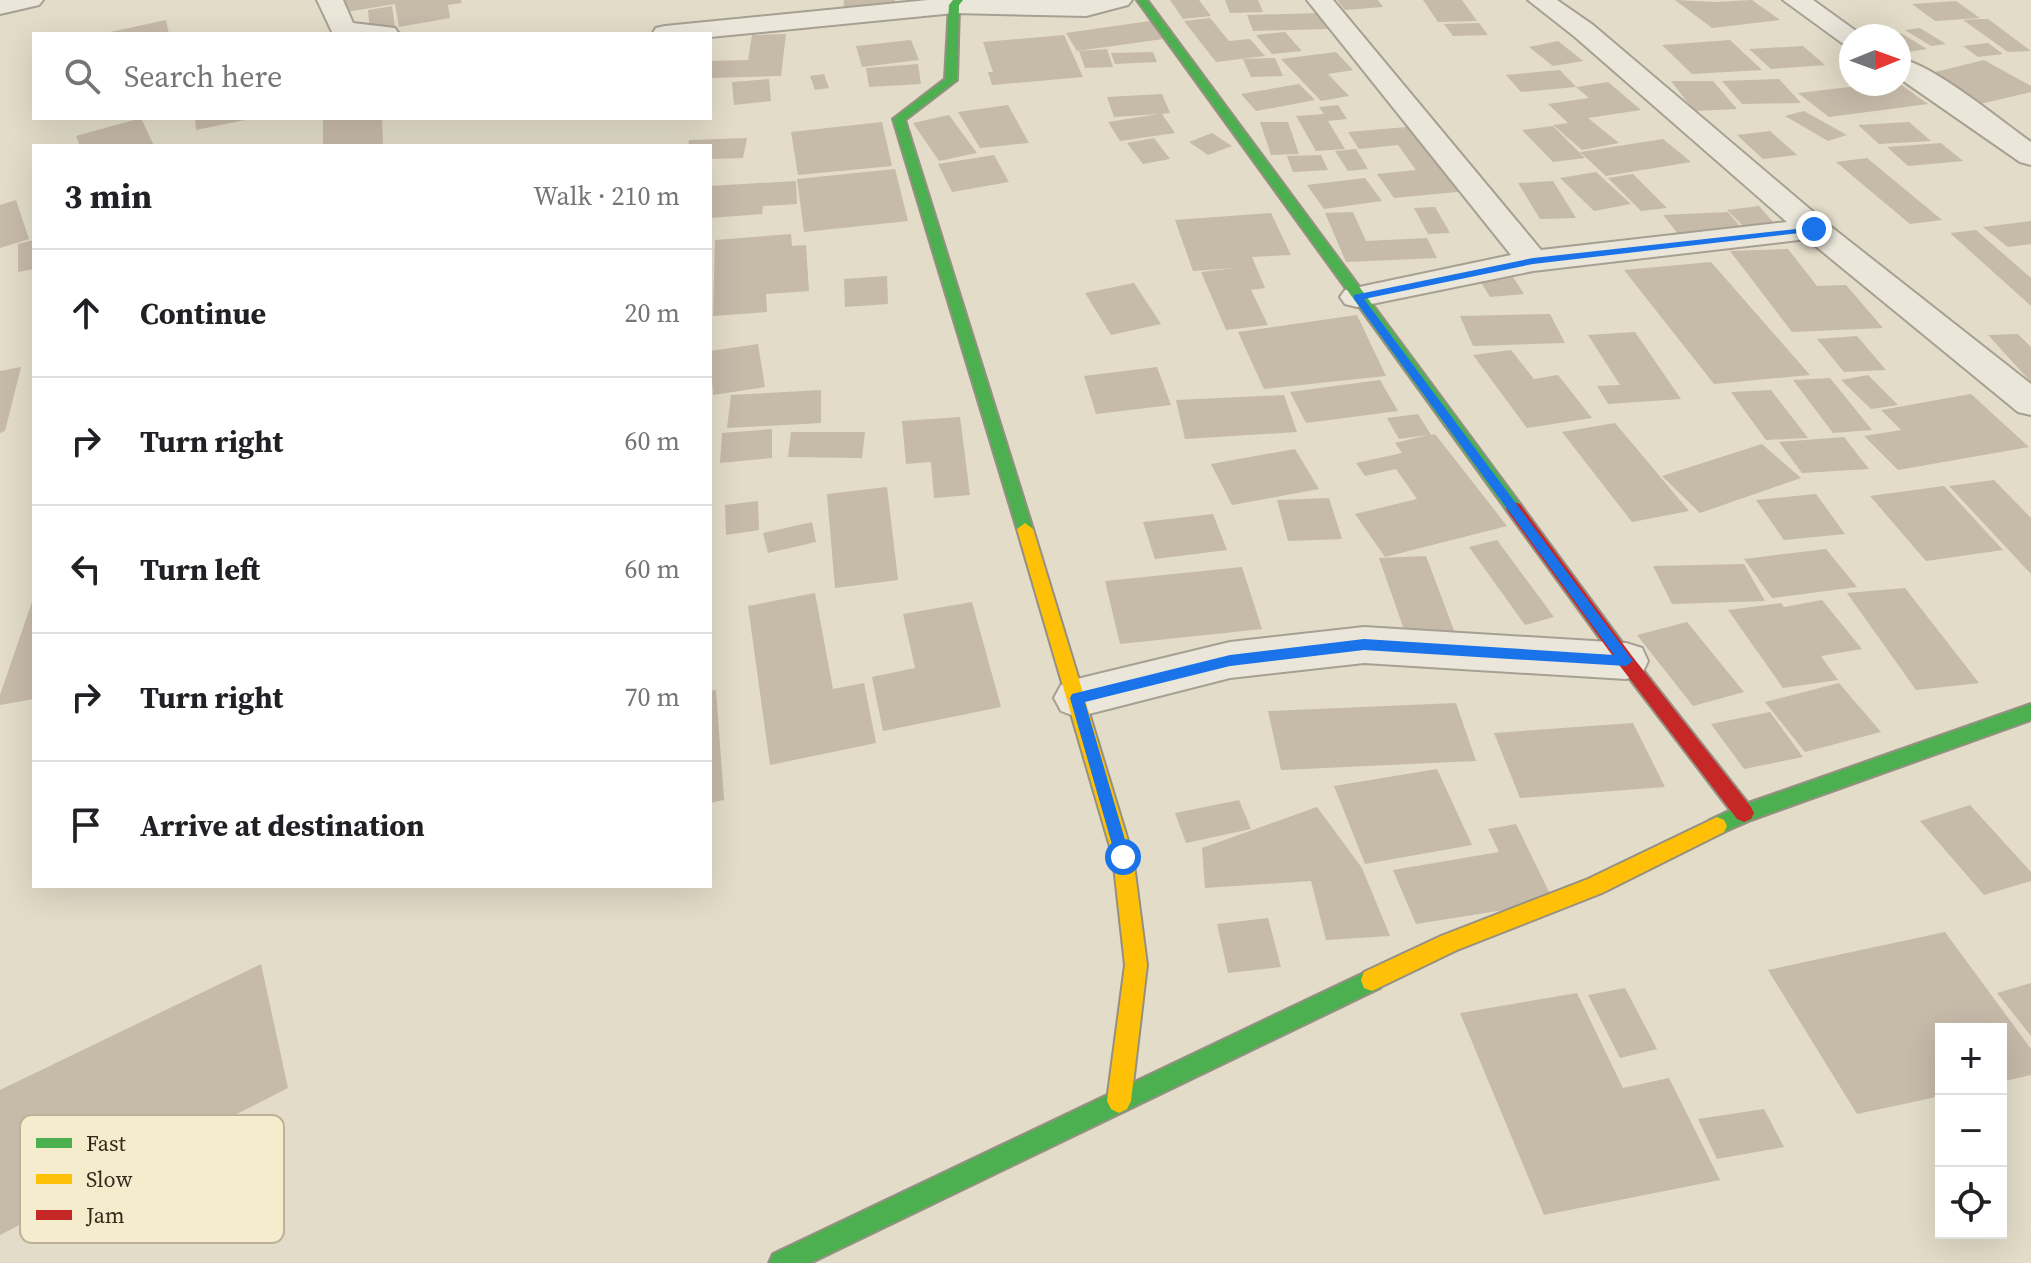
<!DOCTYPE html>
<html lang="en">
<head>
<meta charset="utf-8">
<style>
  :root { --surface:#fff; --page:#f6f6f6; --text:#202124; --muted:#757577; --line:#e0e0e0 }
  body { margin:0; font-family:"Source Serif 4",serif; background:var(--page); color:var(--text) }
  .controls { position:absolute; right:24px; bottom:24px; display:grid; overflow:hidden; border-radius:0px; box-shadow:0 8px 32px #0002 }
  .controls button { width:72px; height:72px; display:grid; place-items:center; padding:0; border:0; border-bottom:2px solid var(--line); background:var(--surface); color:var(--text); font:40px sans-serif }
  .compass { position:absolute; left:1839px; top:24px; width:72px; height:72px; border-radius:50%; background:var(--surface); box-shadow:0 8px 32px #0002; rotate:89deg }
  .stop { position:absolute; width:24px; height:24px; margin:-18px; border:6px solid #1a73e8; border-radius:50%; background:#fff }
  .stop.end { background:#1a73e8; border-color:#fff; box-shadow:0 2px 8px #0008 }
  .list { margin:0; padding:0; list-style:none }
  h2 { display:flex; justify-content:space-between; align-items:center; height:104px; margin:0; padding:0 32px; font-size:34px }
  h2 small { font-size:26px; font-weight:400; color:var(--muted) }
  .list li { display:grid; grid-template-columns:52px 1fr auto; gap:24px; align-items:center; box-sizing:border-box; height:128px; padding:0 32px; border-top:2px solid var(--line) }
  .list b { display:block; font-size:30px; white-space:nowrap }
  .list em { font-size:26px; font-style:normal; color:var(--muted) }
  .icon { flex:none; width:44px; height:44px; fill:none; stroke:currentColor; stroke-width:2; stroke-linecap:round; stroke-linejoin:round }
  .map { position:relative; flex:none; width:2031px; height:1263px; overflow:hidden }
  .search { position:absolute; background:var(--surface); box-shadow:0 8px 32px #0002; left:32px; top:32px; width:680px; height:88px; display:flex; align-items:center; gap:20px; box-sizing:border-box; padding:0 28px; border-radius:0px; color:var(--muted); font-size:30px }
  .panel { position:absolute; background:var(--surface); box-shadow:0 8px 32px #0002; left:32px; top:144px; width:680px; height:744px; border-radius:0px }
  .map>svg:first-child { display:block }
  .building { fill:#c6baa9 }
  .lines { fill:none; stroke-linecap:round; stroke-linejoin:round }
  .street-casing { stroke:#a7a092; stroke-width:4 }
  .fast-casing { stroke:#969082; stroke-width:4 }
  .slow-casing { stroke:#969082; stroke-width:4 }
  .jam-casing { stroke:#969082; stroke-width:4 }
  .street { fill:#eae6da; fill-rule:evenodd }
  .fast { fill:#4caf50; fill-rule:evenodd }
  .slow { fill:#ffc107; fill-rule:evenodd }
  .jam { fill:#c62828; fill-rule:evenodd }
  .route { fill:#1a73e8 }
  .key { fill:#f5eccd; stroke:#bbb298; stroke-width:2 }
  .key-label { font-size:22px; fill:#35291b }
</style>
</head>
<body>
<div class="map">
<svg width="2031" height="1263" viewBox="0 0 2031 1263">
  <rect width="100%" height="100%" fill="#e2dcc8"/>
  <!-- building -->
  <path class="building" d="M344,0H461L462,3L448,5L450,18L399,27L395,4L346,12Z
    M844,0H895V10L843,12Z
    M1170,0H1199L1211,16L1183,19Z
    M1225,0H1258L1263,12L1230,13Z
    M1337,0H1378L1383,7L1345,10Z
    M1423,0H1462L1477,21L1438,22Z
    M1675,0L1715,2L1752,0L1780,20L1712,28Z
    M1956,1L1980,18L1935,21L1912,4Z
    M392,6L395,27L370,31L368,10Z
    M1321,13L1328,29L1253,31L1247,15Z
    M1210,18L1229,41L1250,39L1265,56L1216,62L1184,21Z
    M1981,19H1988L2031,51L2008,52L1963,20Z
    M166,20L169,34H106V33Z
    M1150,21L1163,39L1077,51L1066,33Z
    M1479,23L1488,35L1453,36L1444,24Z
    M1920,28L1946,44L1931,46L1905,30Z
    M1285,32L1302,51L1272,54L1256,35Z
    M1901,33L1927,49L1908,52L1899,47V36L1891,34Z
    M786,34L781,76L710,78V61L748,60L752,35Z
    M1064,35L1083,77L992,85L988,72H993L983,42Z
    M911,40L919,60L862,67L856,46Z
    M1730,40L1762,70L1692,74L1662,45Z
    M1558,41L1583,61L1553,66L1529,47Z
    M1988,43L2003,54L1978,57L1963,46Z
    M1803,46L1825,65L1771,69L1749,49Z
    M1107,49L1113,67L1085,68L1079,51Z
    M1153,52L1157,62L1115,64L1111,53Z
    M1336,52L1353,70L1328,74L1349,96L1321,101L1281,59Z
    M1275,58L1283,76L1251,77L1243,59Z
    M1984,60L2031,86V92L1972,106L1919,76Z
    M918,64L921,84L869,87L866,68Z
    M1560,70L1576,87L1521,92L1506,75Z
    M824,74L829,88L815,90L810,76Z
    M769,79L771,101L734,105L732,82Z
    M1779,79L1801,103L1742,104L1722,81Z
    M1671,81H1713L1737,109L1694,111Z
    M1608,82L1641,110L1588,118L1619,143L1582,150L1553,125L1568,123L1548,104L1589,98L1576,87Z
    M1299,84L1315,100L1256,111L1241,94Z
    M1876,84H1900L1928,104L1829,117L1798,93Z
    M1162,94L1170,113L1162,114L1175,133L1120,141L1108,122L1159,114L1114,117L1107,97Z
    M1008,105L1029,143L980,148L958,112Z
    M1338,105L1347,119L1328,121L1345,149L1316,151L1296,116L1324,114L1319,107Z
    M1804,111L1847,135L1828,141L1785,116Z
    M949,115L977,153L939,161L913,123Z
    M141,118L154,146H80L76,136Z
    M195,118H249L250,119L196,130Z
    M323,118H382L383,146H323Z
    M882,122L892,166L798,175L791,132Z
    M1260,122H1288L1299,154L1271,155Z
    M1909,122L1931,141L1879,144L1858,125Z
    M1419,126L1467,191L1394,198L1377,174L1416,170L1398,145L1359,149L1348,132Z
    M1553,126L1585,158L1553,162L1522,130Z
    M1770,131L1797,155L1763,159L1737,135Z
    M1212,133L1232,146L1208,155L1189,142Z
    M747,138L743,158L710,159V146H688L689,140Z
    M1154,138L1170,159L1143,164L1127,143Z
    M1663,139L1691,162L1606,176L1580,152Z
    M1941,143L1963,161L1908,166L1887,147Z
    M1356,149L1368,169L1348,171L1335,151Z
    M994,155L1009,182L952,192L938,164Z
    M1321,155L1328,170L1293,172L1287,156Z
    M1867,158L1942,220L1910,224L1836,162Z
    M895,169L908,221L804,232L797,179Z
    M1596,172L1631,204L1594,211L1560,178Z
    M1633,174L1667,208L1641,211L1608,178Z
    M1365,178L1382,201L1324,209L1307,185Z
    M796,181L797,204L763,206L762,214L710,218V186Z
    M1553,181L1576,218L1540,219L1518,183Z
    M16,200L29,239L0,248V205Z
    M1759,206L1774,223L1743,226L1727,210Z
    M1435,207L1450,233L1428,234L1414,208Z
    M1353,212L1366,241L1427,238L1437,258L1346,262L1325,213Z
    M1728,212L1744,231L1679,235L1663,215Z
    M1271,213L1291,255L1252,257L1265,288L1251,290L1268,325L1226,330L1201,272L1235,268L1193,271L1175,220Z
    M2031,221V244L2008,247L1983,227Z
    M1976,230L2031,278V306L1950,233Z
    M791,234L792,246L806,245L809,291L766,294L767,312L713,316L715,240Z
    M34,240V269L18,272V244Z
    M1788,249L1817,286L1846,285L1883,328L1792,332L1730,251Z
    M1711,262L1810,375L1714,384L1624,270Z
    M887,276L888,304L845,307L844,279Z
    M1513,277L1524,294L1490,297L1480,281Z
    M1134,283L1161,324L1111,335L1085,293Z
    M1550,314L1565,343L1473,346L1460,316Z
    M1357,315L1386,376L1264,389L1238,332Z
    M1635,332L1681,399L1608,404L1597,386L1620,385L1588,335Z
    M2018,334L2031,347V382L1988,335Z
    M1857,336L1886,370L1844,372L1817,339Z
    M758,344L765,387L713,395L710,351Z
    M1511,350L1534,379L1558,375L1592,418L1527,428L1473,355Z
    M21,367L5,431L0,433V371Z
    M1157,367L1171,405L1096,414L1084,376Z
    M1868,375L1898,405L1871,409L1841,380Z
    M1830,378L1872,430L1833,433L1793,380Z
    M1380,380L1398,411L1306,423L1290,392Z
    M821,390V423L727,428L731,395Z
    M1771,390L1808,438L1766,440L1731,392Z
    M1971,394L2029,447L1898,470L1864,436L1901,430L1881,410Z
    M1284,395L1297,432L1185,439L1176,400Z
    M1418,414L1431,435L1435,434L1507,526L1385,557L1355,514L1417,499L1396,469L1365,476L1356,463L1402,453L1395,443L1428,435L1399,439L1387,418Z
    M960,417L970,495L934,498L931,462L906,464L902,421Z
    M1615,423L1689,511L1632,522L1562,432Z
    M772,429V458L720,463L722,433Z
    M791,432H865L862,458L788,457Z
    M1844,437L1869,469L1802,473L1779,442Z
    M1762,444L1801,478L1700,513L1662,476Z
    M1295,449L1319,489L1232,505L1211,464Z
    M1994,480L2031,518V574L1949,486Z
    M1944,486L2003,550L1926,561L1870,496Z
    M887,487L898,580L835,588L827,494Z
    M1816,494L1845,534L1784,540L1756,500Z
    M1329,498L1342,539L1288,541L1277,500Z
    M758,501L759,530L726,535L725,505Z
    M1213,514L1227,550L1155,559L1143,522Z
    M812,522L816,542L768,553L763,533Z
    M1497,540L1554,617L1525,625L1469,547Z
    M1826,549L1857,587L1772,598L1744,559Z
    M1426,556L1458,641L1409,644L1379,558Z
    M1744,564L1765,601L1672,604L1653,566Z
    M1242,567L1262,629L1120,644L1105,581Z
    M1905,588L1979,683L1916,690L1847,593Z
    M815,593L833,689L864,683L876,743L770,765L748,606Z
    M34,596V699L0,705V695Z
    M1822,600L1862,649L1821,656L1838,680L1783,688L1728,610L1781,603L1784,607Z
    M972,602L1001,707L883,731L872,677L915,668L903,614Z
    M1687,622L1744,692L1693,706L1637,635Z
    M1839,683L1881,732L1805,752L1765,702Z
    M716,690L724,800L710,803V691Z
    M1456,703L1476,761L1281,770L1268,711Z
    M1770,712L1803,757L1744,769L1711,724Z
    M1633,723L1665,787L1520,798L1494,733Z
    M1437,769L1472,845L1365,864L1334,786Z
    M1239,800L1251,829L1186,843L1175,813Z
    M1970,805L2031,872V881L1984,895L1920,821Z
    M1317,807L1362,868L1390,936L1326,940L1311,881L1205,888L1202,848Z
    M1516,824L1554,902L1416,924L1393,870L1499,852L1488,829Z
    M1268,918L1281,967L1228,973L1217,924Z
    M1945,932L2031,1049V1075L2001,1082V1029H1941V1096L1857,1114L1768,970Z
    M261,964L288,1088L0,1235V1090Z
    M2031,983V1036L1997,993Z
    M1625,988L1657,1049L1620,1058L1588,995Z
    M1577,993L1623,1088L1669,1078L1720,1180L1544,1215L1460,1013Z
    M1764,1109L1784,1147L1717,1159L1698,1119Z"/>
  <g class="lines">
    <defs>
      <path id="street" d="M0,0H43L39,5L0,14Z
        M317,0H343L353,23L395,28L399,34H333Z
        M928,0H1132L1128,5L1086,16L954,13L710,37V34H652L656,28L665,26Z
        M1307,0H1333L1541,250L1787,222L1575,37L1528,0H1557L1593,25L1825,222L2031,384V415L2018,412L1807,239L1533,271L1357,307L1345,304L1340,297L1345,290L1511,255Z
        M1783,0H1813L1863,36H1851V45L1842,43Z
        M1899,58C1937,67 1997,118 2031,142V165L2020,162L1899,78Z
        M1364,627L1626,643L1642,648L1648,661L1642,674L1626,679L1364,663L1230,678L1077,717L1061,711L1054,698L1061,685L1077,679L1230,642Z"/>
      <path id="fast" d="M953,0H963L959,5L957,80L905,120L1033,529L1025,535L1017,529L893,119L945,79L949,5Z
        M1137,0H1147L1520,504L1522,508L1520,512H1508Z
        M2031,704V720L1751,820L1717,835L1710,832L1707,826L1710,820L1737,807Z
        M1372,969L1380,972L1383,980L1380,988L810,1263H769L773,1254Z"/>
      <path id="slow" d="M1025,523L1033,529L1133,857L1147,965L1131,1101L1127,1109L1119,1113L1111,1109L1107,1101L1125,965L1113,857L1017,529Z
        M1717,817L1724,820L1727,826L1724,832L1602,893L1457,950L1372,991L1364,988L1361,980L1364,972L1441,936L1588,879Z"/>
      <path id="jam" d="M1514,502L1520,504L1632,656L1751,807L1754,813L1751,819L1744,822L1737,819L1620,666L1508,512L1506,508Z"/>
    </defs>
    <!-- street casing -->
    <use href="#street" class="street-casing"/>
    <!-- fast casing -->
    <use href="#fast" class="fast-casing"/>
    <!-- slow casing -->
    <use href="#slow" class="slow-casing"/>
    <!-- jam casing -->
    <use href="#jam" class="jam-casing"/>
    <!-- street -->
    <use href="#street" class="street"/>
    <!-- fast -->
    <use href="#fast" class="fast"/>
    <!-- slow -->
    <use href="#slow" class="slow"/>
    <!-- jam -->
    <use href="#jam" class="jam"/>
  </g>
  <!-- route -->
  <path class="route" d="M1814,227L1817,231L1533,264L1364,299L1633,661L1626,666L1364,650L1230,666L1085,702L1130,857L1128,862H1117L1070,698L1072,694L1230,655L1364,639L1614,655L1354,299V295L1533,258Z"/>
  <!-- legend -->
  <rect x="20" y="1115" width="264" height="128" rx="12" class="key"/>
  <rect x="36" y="1138" width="36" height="10" fill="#4caf50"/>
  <rect x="36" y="1174" width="36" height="10" fill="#ffc107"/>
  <rect x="36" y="1210" width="36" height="10" fill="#c62828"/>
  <g class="key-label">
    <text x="86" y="1151">Fast</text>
    <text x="86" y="1187">Slow</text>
    <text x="86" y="1223">Jam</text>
  </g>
</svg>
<div class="controls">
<button>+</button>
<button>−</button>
<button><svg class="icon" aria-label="locate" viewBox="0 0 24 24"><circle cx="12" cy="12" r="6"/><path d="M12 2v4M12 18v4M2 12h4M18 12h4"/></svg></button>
</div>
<svg class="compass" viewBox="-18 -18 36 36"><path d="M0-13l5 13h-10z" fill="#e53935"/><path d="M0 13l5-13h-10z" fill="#757577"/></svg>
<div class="stop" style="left:1123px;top:857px"></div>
<div class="stop end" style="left:1814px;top:229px"></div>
<div class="search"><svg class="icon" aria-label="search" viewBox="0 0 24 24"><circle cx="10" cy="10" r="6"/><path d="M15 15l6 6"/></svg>Search here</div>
<section class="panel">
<h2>3 min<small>Walk · 210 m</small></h2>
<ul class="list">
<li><svg class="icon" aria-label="ahead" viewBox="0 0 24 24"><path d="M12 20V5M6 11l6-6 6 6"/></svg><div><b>Continue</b></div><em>20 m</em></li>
<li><svg class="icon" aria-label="right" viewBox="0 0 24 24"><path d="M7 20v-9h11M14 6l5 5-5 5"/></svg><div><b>Turn right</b></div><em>60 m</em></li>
<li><svg class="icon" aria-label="left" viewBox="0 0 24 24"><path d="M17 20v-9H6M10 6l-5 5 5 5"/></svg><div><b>Turn left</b></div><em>60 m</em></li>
<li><svg class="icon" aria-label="right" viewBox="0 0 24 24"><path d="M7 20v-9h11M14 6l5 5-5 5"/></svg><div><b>Turn right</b></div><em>70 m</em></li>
<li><svg class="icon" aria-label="arrive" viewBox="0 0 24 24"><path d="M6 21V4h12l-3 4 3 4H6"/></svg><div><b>Arrive at destination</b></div></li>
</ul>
</section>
</div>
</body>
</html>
